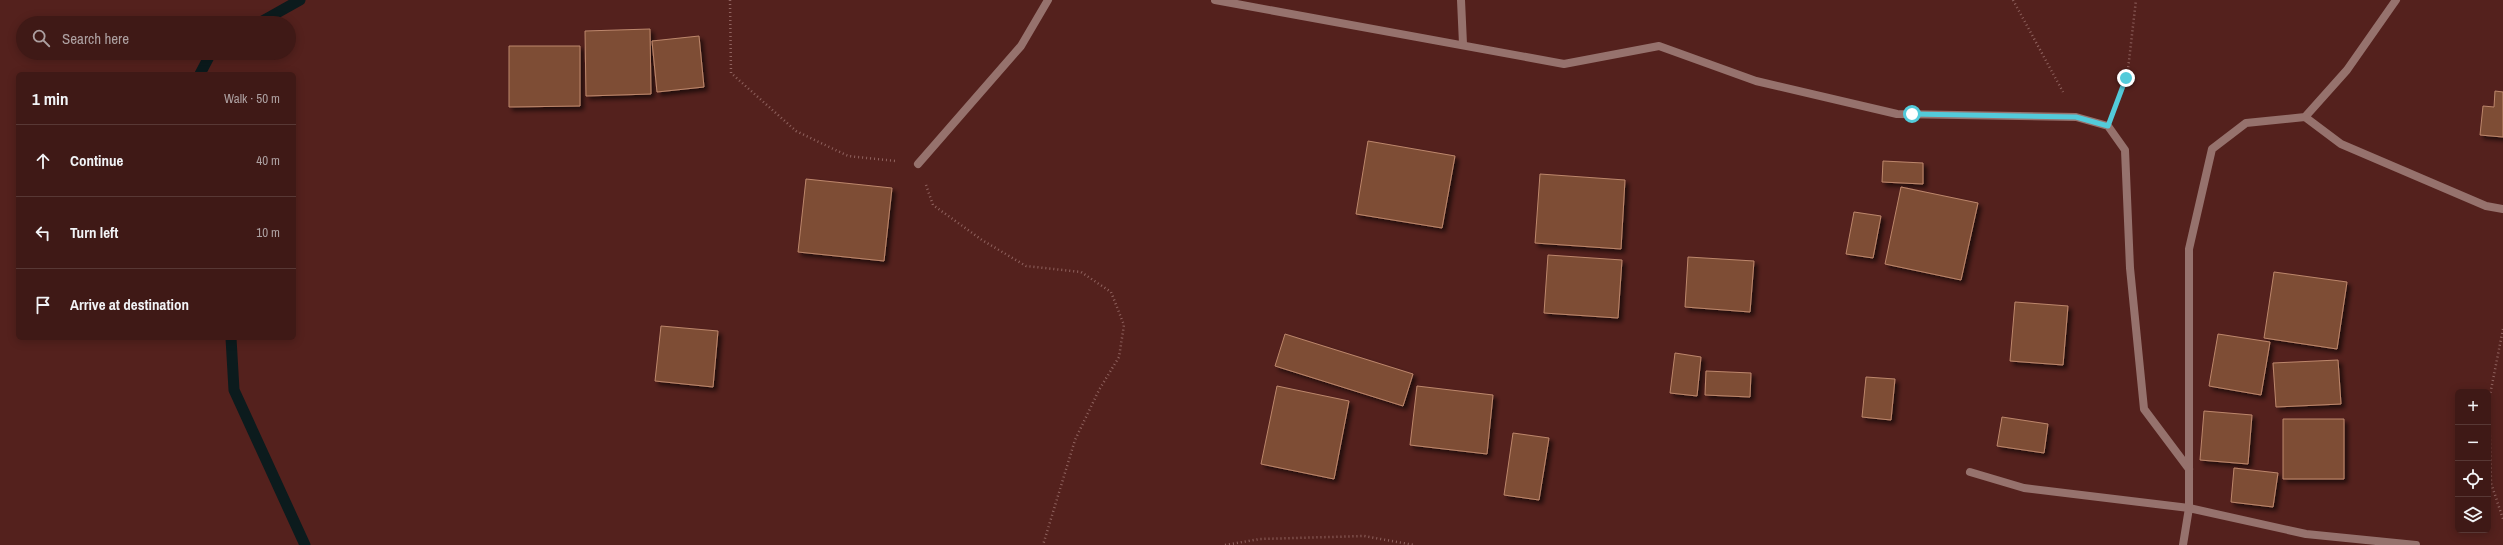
<!DOCTYPE html>
<html lang="en">
<head>
<meta charset="utf-8">
<style>
  :root { --surface:#3f1916; --page:#4a2623; --text:#f1f3f6; --muted:#ada0a1; --line:#583835 }
  body { margin:0; font-family:"Archivo Narrow",sans-serif; background:var(--page); color:var(--text) }
  .controls { position:absolute; right:12px; bottom:12px; display:grid; overflow:hidden; border-radius:6px; box-shadow:0 2px 10px #0003 }
  .controls button { width:36px; height:36px; display:grid; place-items:center; padding:0; border:0; border-bottom:1px solid var(--line); background:var(--surface); color:var(--text); font:20px sans-serif }
  .stop { position:absolute; width:12px; height:12px; margin:-9px; border:3px solid #53cbda; border-radius:50%; background:#fff }
  .stop.end { background:#53cbda; border-color:#fff; box-shadow:0 1px 4px #0008 }
  .list { margin:0; padding:0; list-style:none }
  h2 { display:flex; justify-content:space-between; align-items:center; height:52px; margin:0; padding:0 16px; font-size:17px }
  h2 small { font-size:13px; font-weight:400; color:var(--muted) }
  .list li { display:grid; grid-template-columns:26px 1fr auto; gap:12px; align-items:center; box-sizing:border-box; height:72px; padding:0 16px; border-top:1px solid var(--line) }
  .list b { display:block; font-size:15px; white-space:nowrap }
  .list em { font-size:13px; font-style:normal; color:var(--muted) }
  .icon { flex:none; width:22px; height:22px; fill:none; stroke:currentColor; stroke-width:2; stroke-linecap:round; stroke-linejoin:round }
  .map { position:relative; flex:none; width:2503px; height:545px; overflow:hidden }
  .search { position:absolute; background:var(--surface); box-shadow:0 2px 10px #0003; left:16px; top:16px; width:280px; height:44px; display:flex; align-items:center; gap:10px; box-sizing:border-box; padding:0 14px; border-radius:22px; color:var(--muted); font-size:15px }
  .panel { position:absolute; background:var(--surface); box-shadow:0 2px 10px #0003; left:16px; top:72px; width:280px; height:268px; border-radius:6px }
  .map>svg:first-child { display:block }
  .lines { fill:none; stroke-linecap:round; stroke-linejoin:round }
  .stream { stroke:#0c1b1d; stroke-width:11 }
  .building { fill:#7e4d34; stroke:#bd876c; filter:url(#shadow) }
  .path { stroke:#90635f; stroke-width:2.5; stroke-dasharray:1 3; stroke-linecap:butt }
  .service { stroke:#96726d; stroke-width:8 }
  .minor { stroke:#96726d; stroke-width:8 }
  .route { stroke:#53cbda; stroke-width:5 }
</style>
</head>
<body>
<div class="map">
<svg width="2503" height="545" viewBox="0 0 2503 545">
  <defs>
    <filter id="shadow"><feDropShadow dx="3.5" dy="3.5" stdDeviation="2" flood-color="#0009"/></filter>
  </defs>
  <rect width="100%" height="100%" fill="#54211d"/>
  <g class="lines">
    <!-- stream -->
    <path class="stream" d="M259,23L300,0
      M200,74L211,53
      M231,338L234,390L305,545"/>
  </g>
  <!-- building -->
  <path class="building" d="M650,29L651,94L586,96L585,31Z
    M699,36L704,87L657,92L652,41Z
    M509,46H580V106L509,107Z
    M2495,91L2503,92V137L2480,135L2483,106L2494,107Z
    M1368,141L1455,156L1442,228L1356,214Z
    M1883,161L1923,163V184L1882,182Z
    M1540,174L1625,180L1621,249L1535,243Z
    M806,179L892,188L884,261L798,252Z
    M1901,187L1978,203L1961,280L1885,264Z
    M1854,212L1881,216L1873,258L1846,254Z
    M1548,255L1622,260L1618,318L1544,313Z
    M1688,257L1754,261L1750,312L1685,307Z
    M2274,272L2347,282L2337,349L2264,338Z
    M2015,302L2068,306L2063,365L2010,361Z
    M661,326L718,331L713,387L655,381Z
    M1285,334L1413,374L1403,406L1275,366Z
    M2218,334L2270,342L2261,395L2209,386Z
    M1675,353L1701,357L1697,396L1670,393Z
    M2338,360L2341,404L2276,407L2273,363Z
    M1706,371L1751,373L1750,397L1705,395Z
    M1866,377L1895,379L1891,420L1862,417Z
    M1277,386L1349,401L1334,479L1261,464Z
    M1417,386L1493,395L1487,454L1410,445Z
    M2204,411L2252,415L2248,464L2200,460Z
    M2002,417L2048,424L2044,453L1997,446Z
    M2283,419H2344V479H2283Z
    M1513,433L1549,438L1539,500L1504,495Z
    M2234,468L2278,473L2273,507L2231,502Z"/>
  <g class="lines">
    <!-- path -->
    <path class="path" d="M730,0L731,73L796,131L848,156L896,161
      M2013,0L2063,92
      M2116,105L2127,78L2136,0
      M926,185L933,205L982,240L1026,266L1081,272L1111,292L1124,325L1119,357L1099,390L1075,440L1043,545
      M2503,329L2489,400L2491,483L2503,519
      M1225,545L1260,539L1364,536L1414,545"/>
    <!-- service -->
    <path class="service" d="M1970,472L2024,488L2189,508"/>
    <!-- minor -->
    <path class="minor" d="M1215,0L1564,64L1659,46L1756,81L1897,114L2076,117L2108,126L2125,150L2130,268L2144,409L2189,469
      M1461,0L1463,44
      M2305,117L2347,70L2396,0
      M918,164L1021,46L1048,0
      M2189,508L2306,534L2416,545
      M2183,545L2189,508V249L2212,149L2246,123L2305,117L2341,144L2486,206L2503,209"/>
  </g>
  <g class="lines">
    <!-- route -->
    <path class="route" d="M1912,114L2076,117L2108,126L2126,78"/>
  </g>
</svg>
<div class="controls">
<button>+</button>
<button>−</button>
<button><svg class="icon" aria-label="locate" viewBox="0 0 24 24"><circle cx="12" cy="12" r="6"/><path d="M12 2v4M12 18v4M2 12h4M18 12h4"/></svg></button>
<button><svg class="icon" aria-label="layers" viewBox="0 0 24 24"><path d="M12 4l9 5-9 5-9-5zM3 14l9 5 9-5"/></svg></button>
</div>
<div class="stop" style="left:1912px;top:114px"></div>
<div class="stop end" style="left:2126px;top:78px"></div>
<div class="search"><svg class="icon" aria-label="search" viewBox="0 0 24 24"><circle cx="10" cy="10" r="6"/><path d="M15 15l6 6"/></svg>Search here</div>
<section class="panel">
<h2>1 min<small>Walk · 50 m</small></h2>
<ul class="list">
<li><svg class="icon" aria-label="ahead" viewBox="0 0 24 24"><path d="M12 20V5M6 11l6-6 6 6"/></svg><div><b>Continue</b></div><em>40 m</em></li>
<li><svg class="icon" aria-label="left" viewBox="0 0 24 24"><path d="M17 20v-9H6M10 6l-5 5 5 5"/></svg><div><b>Turn left</b></div><em>10 m</em></li>
<li><svg class="icon" aria-label="arrive" viewBox="0 0 24 24"><path d="M6 21V4h12l-3 4 3 4H6"/></svg><div><b>Arrive at destination</b></div></li>
</ul>
</section>
</div>
</body>
</html>
